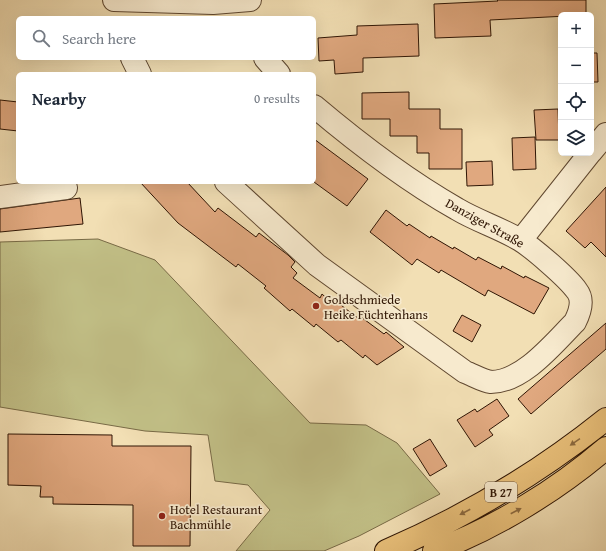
<!DOCTYPE html>
<html lang="en">
<head>
<meta charset="utf-8">
<style>
  :root { --surface:#fff; --page:#f6f6f7; --text:#1f2937; --muted:#747a83; --line:#e0e1e3 }
  body { margin:0; font-family:"Gentium Book Plus",serif; background:var(--page); color:var(--text) }
  .controls { position:absolute; right:12px; top:12px; display:grid; overflow:hidden; border-radius:6px; box-shadow:0 4px 16px #0002 }
  .controls button { width:36px; height:36px; display:grid; place-items:center; padding:0; border:0; border-bottom:1px solid var(--line); background:var(--surface); color:var(--text); font:20px sans-serif }
  .list { margin:0; padding:0; list-style:none }
  h2 { display:flex; justify-content:space-between; align-items:center; height:52px; margin:0; padding:0 16px; font-size:17px }
  h2 small { font-size:13px; font-weight:400; color:var(--muted) }
  .icon { flex:none; width:22px; height:22px; fill:none; stroke:currentColor; stroke-width:2; stroke-linecap:round; stroke-linejoin:round }
  .map { position:relative; flex:none; width:606px; height:551px; overflow:hidden }
  .search { position:absolute; background:var(--surface); box-shadow:0 4px 16px #0002; left:16px; top:16px; width:300px; height:44px; display:flex; align-items:center; gap:10px; box-sizing:border-box; padding:0 14px; border-radius:6px; color:var(--muted); font-size:15px }
  .panel { position:absolute; background:var(--surface); box-shadow:0 4px 16px #0002; left:16px; top:72px; width:300px; height:112px; border-radius:6px }
  .map>svg:first-child { display:block }
  .green { fill:#c2c087; stroke:#786a46 }
  .building { fill:#e0a87f; stroke:#2f1504 }
  .lines { fill:none; stroke-linecap:round; stroke-linejoin:round }
  .minor-casing { stroke:#604830; stroke-width:24 }
  .highway-casing { stroke:#2f1504; stroke-width:24 }
  .minor { stroke:#f7eace; stroke-width:22 }
  .highway { stroke:#e9c07a; stroke-width:22 }
  .oneway { fill:#8c6a3f }
  .poi-dot { fill:#8f2418; stroke:#f7eace; stroke-width:1.5 }
  .labels { text-anchor:middle; dominant-baseline:central; stroke-width:3.5; stroke-linejoin:round; paint-order:stroke }
  .shield { fill:#f7eace; stroke:#6b5541; stroke-width:1 }
  .shield-label { font-size:12px; font-weight:bold; fill:#2f1504 }
  .street-label { font-size:13px; fill:#2f1504; stroke:#f7eace }
  .poi-label { font-size:13px; fill:#2f1504; stroke:#f7eace; text-anchor:start }
</style>
</head>
<body>
<div class="map">
<svg width="606" height="551" viewBox="0 0 606 551">
  <rect width="100%" height="100%" fill="#f2dfb4"/>
  <filter id="stains"><feTurbulence type="fractalNoise" baseFrequency=".005" numOctaves="4"/><feColorMatrix values="0 0 0 0 .2 0 0 0 0 .09 0 0 0 0 .02 0 0 0 .5 -.17"/></filter>
  <radialGradient id="worn" r=".72"><stop offset=".6" stop-color="#630" stop-opacity="0"/><stop offset="1" stop-color="#630" stop-opacity=".3"/></radialGradient>
  <!-- green -->
  <path class="green" d="M98,239L155,260L310,423L366,425L397,443L440,494L359,536L324,551H236L270,510L248,485L215,481L208,435L145,431L0,407V242Z"/>
  <!-- building -->
  <path class="building" d="M497,0H586V15L490,20L491,36L435,38L434,4L498,1Z
    M418,24L419,56L363,58V72L335,74L334,60L319,61L318,38L357,35V26Z
    M591,53H597L598,82H591Z
    M409,92V109H440V129H462V169H429V153H417V136H390V119H362V93Z
    M0,100L18,102V131L0,129Z
    M558,109L559,140H536L534,110Z
    M535,137L536,169L513,170L512,138Z
    M314,139L368,179L347,206L314,182Z
    M492,161L493,185L467,186L466,162Z
    M140,182H187L215,212L218,208L256,237L259,233L288,255L295,262L291,267L297,273L293,278L320,298L322,294L334,305L337,302L359,319L361,317L384,334L386,332L404,347L377,365L365,355L363,358L341,340L338,342L316,324L314,327L292,309L290,311L264,288L266,286L238,264L236,267L178,223Z
    M606,187V257L591,242L585,248L566,231Z
    M80,198L83,224L0,232V209Z
    M386,210L407,226L409,224L430,238L431,236L453,249L454,247L476,260L478,257L501,269L502,266L524,278L525,276L549,288L534,314L488,290L485,296L441,270L439,273L417,259L412,265L370,232Z
    M462,315L481,325L472,342L453,331Z
    M606,323V349L531,414L518,399Z
    M497,399L509,416L489,430L493,435L475,447L457,420L475,409L477,412Z
    M8,434L112,435V446H191L190,546H133V505L53,504V497H40L41,486L8,485Z
    M430,439L447,466L430,476L413,449Z"/>
  <g class="lines">
    <defs>
      <path id="minor" d="M114,0L213,3L250,0
        M132,58L140,74
        M265,58L279,74
        M591,152L606,134
        M226,182L317,265L465,372C473,375 483,381 491,382C523,382 554,343 575,322C580,312 584,300 577,291C568,278 533,248 520,240C500,228 477,221 457,209C406,180 359,144 314,106
        M0,197L66,188
        M521,240L590,153"/>
      <path id="highway" d="M386,551C465,517 540,472 606,419
        M434,551C494,529 557,490 606,448"/>
    </defs>
    <!-- minor casing -->
    <use href="#minor" class="minor-casing"/>
    <!-- highway casing -->
    <use href="#highway" class="highway-casing"/>
    <!-- minor -->
    <use href="#minor" class="minor"/>
    <!-- highway -->
    <use href="#highway" class="highway"/>
  </g>
  <!-- one-way arrows -->
  <defs><path id="oneway-solid" d="M-6-.8H1V-3.2L6.5 0L1 3.2V.8H-6Z"/></defs>
  <g class="oneway">
    <use href="#oneway-solid" transform="translate(575 442) rotate(146)"/>
    <use href="#oneway-solid" transform="translate(516 511) rotate(-28)"/>
    <use href="#oneway-solid" transform="translate(465 512) rotate(152)"/>
  </g>
  <!-- markers -->
  <g class="poi-dot">
    <circle cx="316" cy="306" r="4"/>
    <circle cx="162" cy="516" r="4"/>
  </g>
  <g class="labels">
    <!-- shield labels -->
    <rect class="shield" x="485" y="482" width="32" height="20" rx="3"/>
    <g class="shield-label">
      <text x="501" y="492">B 27</text>
    </g>
    <!-- street labels -->
    <g class="street-label">
      <text transform="translate(485 223) rotate(29)">Danziger Straße</text>
    </g>
    <!-- poi labels -->
    <g class="poi-label">
      <text x="324" y="299">Goldschmiede<tspan x="324" dy="15">Heike Füchtenhans</tspan></text>
      <text x="170" y="509">Hotel Restaurant<tspan x="170" dy="15">Bachmühle</tspan></text>
    </g>
  </g>
  <rect width="100%" height="100%" filter="url(#stains)"/>
  <rect width="100%" height="100%" fill="url(#worn)"/>
</svg>
<div class="controls">
<button>+</button>
<button>−</button>
<button><svg class="icon" aria-label="locate" viewBox="0 0 24 24"><circle cx="12" cy="12" r="6"/><path d="M12 2v4M12 18v4M2 12h4M18 12h4"/></svg></button>
<button><svg class="icon" aria-label="layers" viewBox="0 0 24 24"><path d="M12 4l9 5-9 5-9-5zM3 14l9 5 9-5"/></svg></button>
</div>
<div class="search"><svg class="icon" aria-label="search" viewBox="0 0 24 24"><circle cx="10" cy="10" r="6"/><path d="M15 15l6 6"/></svg>Search here</div>
<section class="panel">
<h2>Nearby<small>0 results</small></h2>
<ul class="list">
</ul>
</section>
</div>
</body>
</html>
